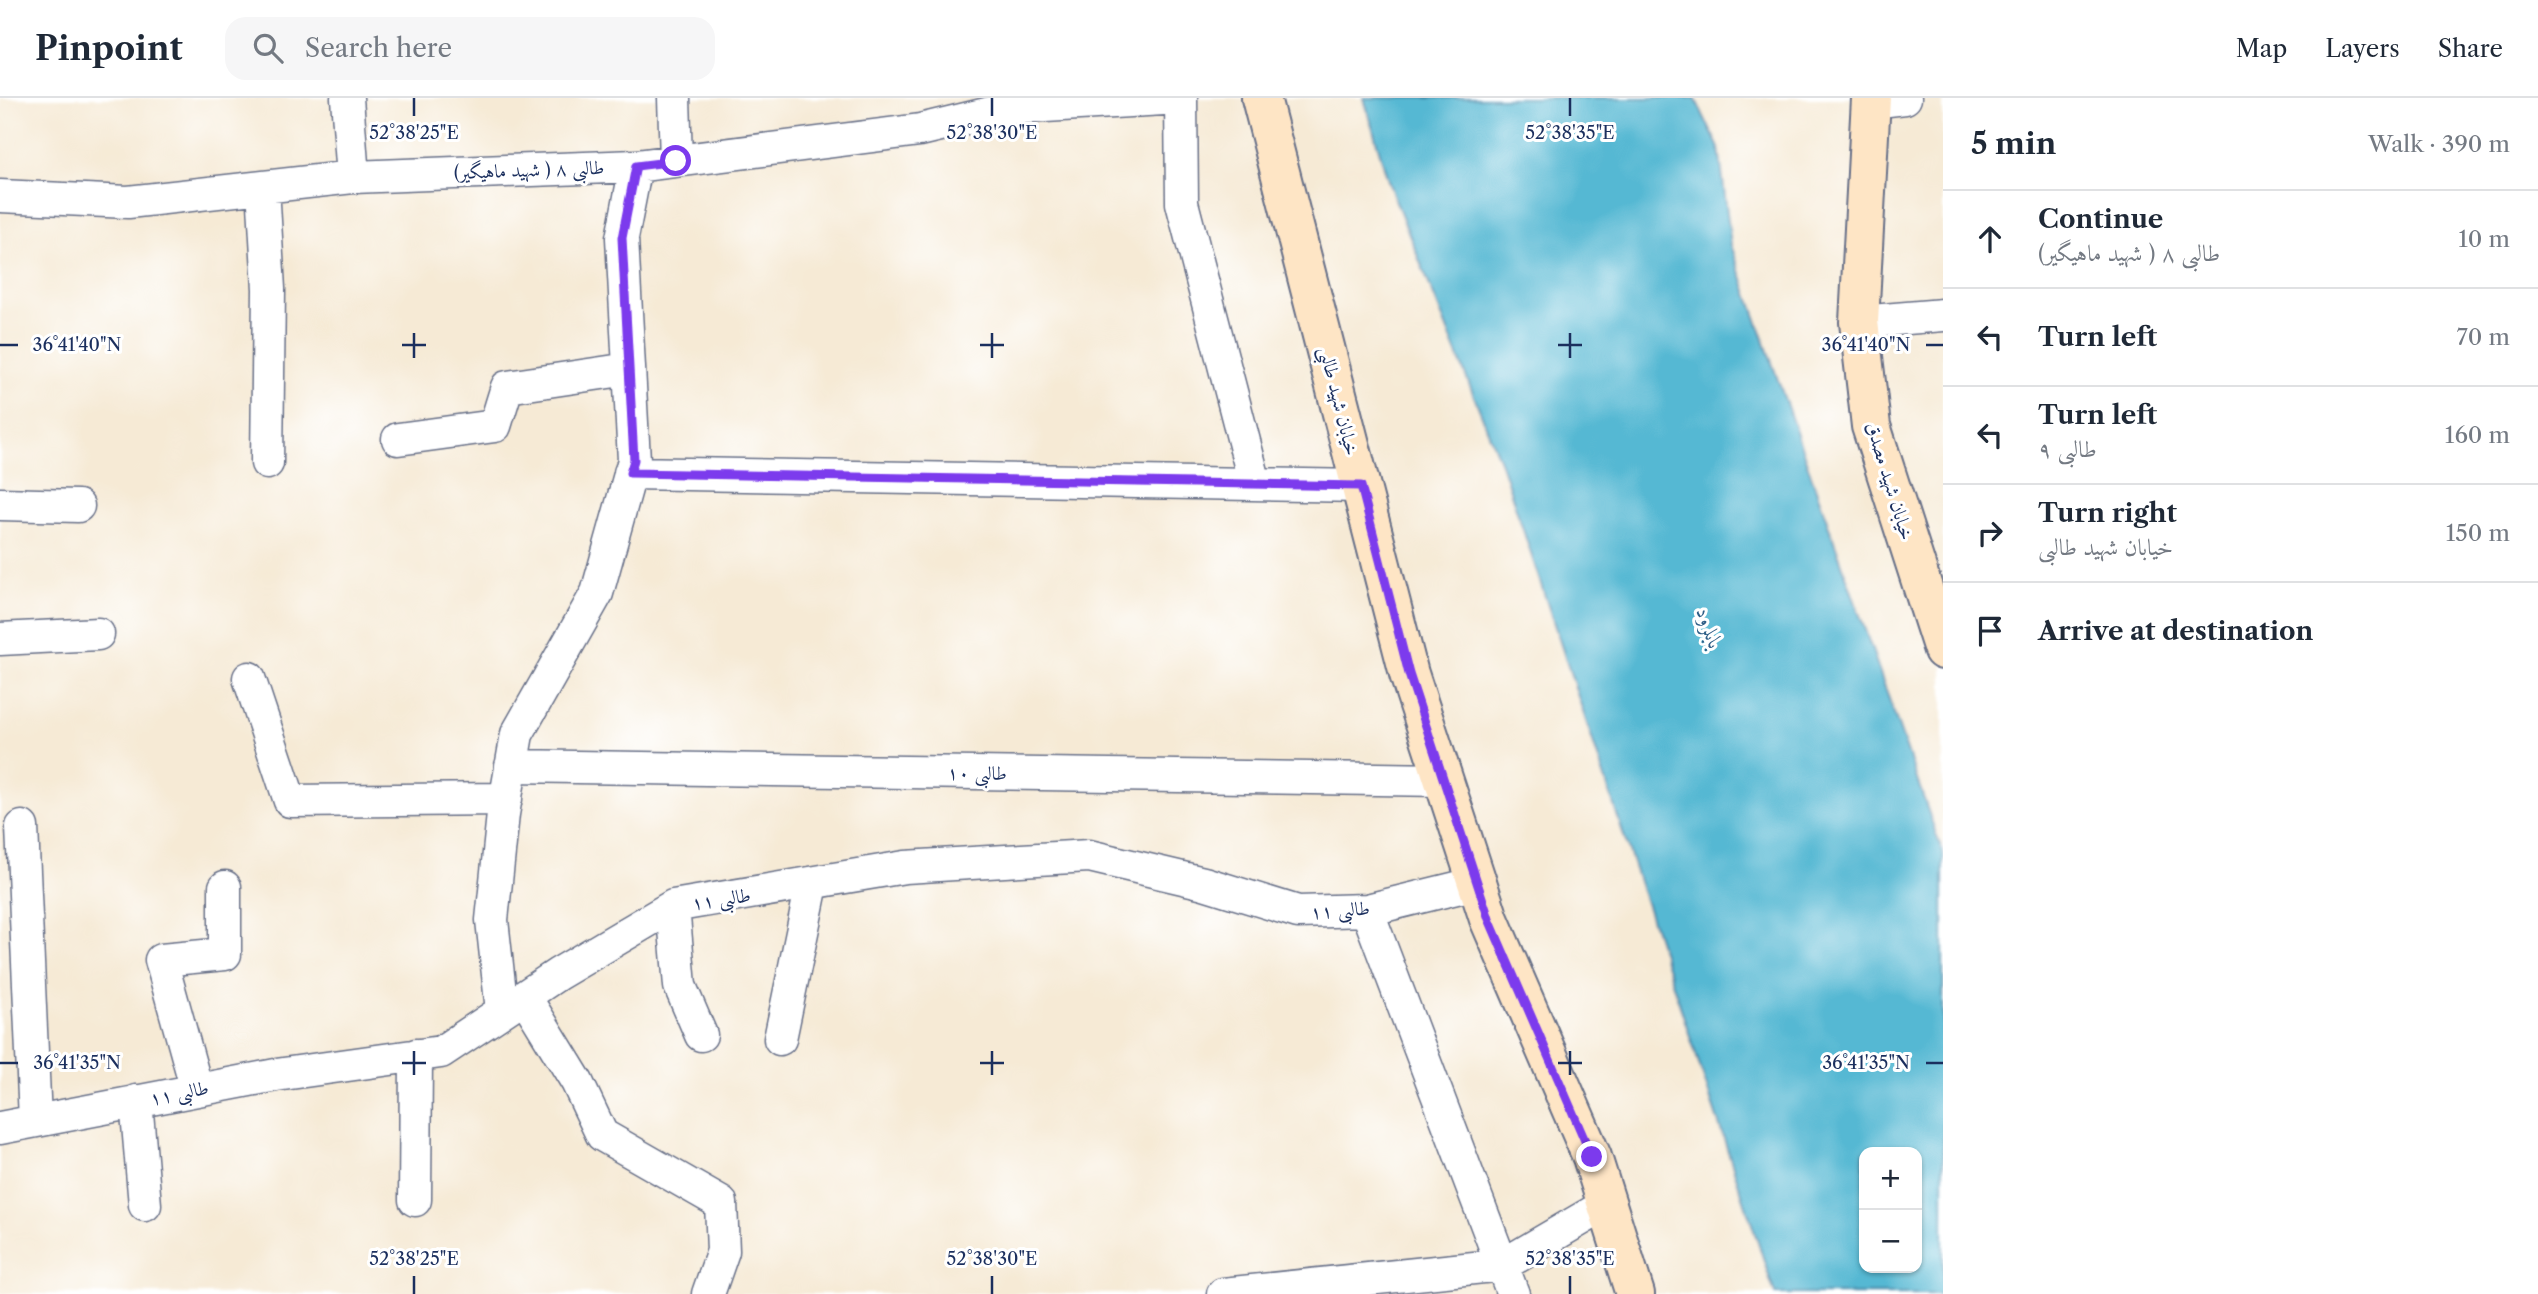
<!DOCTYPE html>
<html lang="en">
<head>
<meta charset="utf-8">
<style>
  :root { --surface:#fff; --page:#f6f6f7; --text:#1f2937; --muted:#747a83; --line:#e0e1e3 }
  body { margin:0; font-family:"Libre Caslon Text",Amiri,serif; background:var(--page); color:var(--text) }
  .controls { position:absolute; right:21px; bottom:21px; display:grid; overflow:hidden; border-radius:14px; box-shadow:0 2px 5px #0004 }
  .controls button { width:63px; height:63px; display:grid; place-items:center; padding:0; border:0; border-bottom:2px solid var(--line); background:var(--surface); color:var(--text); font:35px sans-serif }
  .stop { position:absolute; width:21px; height:21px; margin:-16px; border:5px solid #7c3aed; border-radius:50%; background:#fff }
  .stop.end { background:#7c3aed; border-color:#fff; box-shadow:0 2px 7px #0008 }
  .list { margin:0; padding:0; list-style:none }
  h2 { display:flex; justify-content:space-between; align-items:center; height:91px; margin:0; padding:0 28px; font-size:30px }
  h2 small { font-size:23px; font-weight:400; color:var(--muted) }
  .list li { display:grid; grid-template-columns:46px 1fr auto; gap:21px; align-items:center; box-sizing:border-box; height:98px; padding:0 28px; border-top:2px solid var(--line) }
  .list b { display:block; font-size:26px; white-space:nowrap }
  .list p { margin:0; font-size:23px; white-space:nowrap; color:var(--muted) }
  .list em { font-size:23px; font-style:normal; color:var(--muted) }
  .icon { flex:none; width:38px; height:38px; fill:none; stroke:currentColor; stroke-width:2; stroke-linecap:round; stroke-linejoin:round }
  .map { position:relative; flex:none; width:1943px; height:1196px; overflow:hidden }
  header { display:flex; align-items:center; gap:42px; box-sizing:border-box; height:98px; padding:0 35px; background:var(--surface); border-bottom:2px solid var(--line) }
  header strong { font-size:33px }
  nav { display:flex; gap:38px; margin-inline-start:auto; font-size:24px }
  .search { width:490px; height:63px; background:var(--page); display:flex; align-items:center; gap:18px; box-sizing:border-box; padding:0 24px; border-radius:21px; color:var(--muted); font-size:26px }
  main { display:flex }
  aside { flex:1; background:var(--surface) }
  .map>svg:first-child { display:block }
  .water { fill:#55b8d3; stroke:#387498; stroke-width:2; fill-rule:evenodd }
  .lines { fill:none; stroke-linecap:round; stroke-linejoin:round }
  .street-casing { stroke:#687088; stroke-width:35 }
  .secondary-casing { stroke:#687088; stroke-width:42 }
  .street { stroke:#fff; stroke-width:32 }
  .secondary { stroke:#fee5c5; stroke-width:38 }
  .route { stroke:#7c3aed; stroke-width:9 }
  .ticks { fill:none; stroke:#1b2f5e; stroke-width:2.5 }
  .labels { text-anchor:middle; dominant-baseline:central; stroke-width:6; stroke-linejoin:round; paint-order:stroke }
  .street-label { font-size:19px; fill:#1b2f5e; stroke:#fff }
  .water-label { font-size:21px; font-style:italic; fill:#2f5f87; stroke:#fff }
  .ticks-label { font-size:18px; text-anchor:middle; fill:#1b2f5e; stroke:#fff; stroke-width:6; stroke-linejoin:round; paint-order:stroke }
</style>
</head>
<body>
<header>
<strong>Pinpoint</strong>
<div class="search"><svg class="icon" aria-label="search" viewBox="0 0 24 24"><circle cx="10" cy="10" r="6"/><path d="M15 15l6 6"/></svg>Search here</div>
<nav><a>Map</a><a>Layers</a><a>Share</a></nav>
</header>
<main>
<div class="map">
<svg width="1943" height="1196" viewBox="0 0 1943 1196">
  <rect width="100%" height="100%" fill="#fff"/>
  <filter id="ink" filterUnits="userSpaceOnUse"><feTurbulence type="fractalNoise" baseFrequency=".0143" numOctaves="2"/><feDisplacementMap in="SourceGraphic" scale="14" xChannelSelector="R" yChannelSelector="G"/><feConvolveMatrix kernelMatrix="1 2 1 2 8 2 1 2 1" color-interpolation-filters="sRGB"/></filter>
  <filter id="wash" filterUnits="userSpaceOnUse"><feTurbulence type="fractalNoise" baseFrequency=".00686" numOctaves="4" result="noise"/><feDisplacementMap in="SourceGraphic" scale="28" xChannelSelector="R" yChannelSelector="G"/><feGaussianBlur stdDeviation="1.57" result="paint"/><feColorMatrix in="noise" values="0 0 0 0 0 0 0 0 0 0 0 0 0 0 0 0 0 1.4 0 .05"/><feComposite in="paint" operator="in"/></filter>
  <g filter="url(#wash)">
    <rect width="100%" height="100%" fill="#f6ead5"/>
    <!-- water -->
    <path class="water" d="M1364,0H1695L1719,50L1731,147L1943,756V1196H1775L1502,368L1389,86ZM1864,1054H1917V1170H1864Z"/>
  </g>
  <g filter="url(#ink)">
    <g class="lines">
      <defs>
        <path id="street" d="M347,0L353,79
          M674,0L676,63
          M1181,0L1182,105L1255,386
          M1871,4L1905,0
          M263,89L269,191L267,365
          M0,98L128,104L353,79L636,68L920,32L1011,10L1181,0
          M1859,224L1943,217
          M398,341L495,328L507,289L629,271
          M630,375L1361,388
          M0,406L78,408
          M0,541L98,536
          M249,580L290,703L506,701
          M511,668L1443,682
          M22,729L35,1022
          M673,808L680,888L701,937
          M1367,812L1513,1196
          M525,899L577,984L602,1037L721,1105L723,1153L708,1196
          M502,913L492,822L503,716L517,636L597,495L634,362L622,140L636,68
          M780,941L812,786
          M197,992L161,862L225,856V789
          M136,1003L145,1107
          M0,1030L276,977L441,954L558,876L673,808L905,769L1089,758L1204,785L1298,814L1367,812L1477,785
          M415,1102L416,957
          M1223,1196L1503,1167L1607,1106"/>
        <path id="secondary" d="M1261,0L1409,576L1489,821L1592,1059L1635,1196
          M1871,0L1859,224L1871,328L1943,552"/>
      </defs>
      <!-- street casing -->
      <use href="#street" class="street-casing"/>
      <!-- secondary casing -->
      <use href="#secondary" class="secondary-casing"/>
      <!-- street -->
      <use href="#street" class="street"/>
      <!-- secondary -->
      <use href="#secondary" class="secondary"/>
    </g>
  </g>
  <g class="lines" filter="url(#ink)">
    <!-- route -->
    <path class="route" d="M676,63L636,68L622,140L634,362L630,375L1361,388L1409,576L1489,821L1592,1059"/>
  </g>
  <!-- ticks -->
  <path class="ticks" d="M414,0V18M992,0V18M1570,0V18M414,235V260M992,235V260M1570,235V260M0,247H18M402,247H426M980,247H1004M1558,247H1582M1926,247H1943M414,953V977M992,953V977M1570,953V977M0,965H18M402,965H426M980,965H1004M1558,965H1582M1926,965H1943M414,1178V1196M992,1178V1196M1570,1178V1196"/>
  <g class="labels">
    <!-- street labels -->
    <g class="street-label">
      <text transform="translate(529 72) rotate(-2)">طالبی ۸ ( شهید ماهیگیر)</text>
      <text transform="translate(1339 303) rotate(76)">خیابان شهید طالبی</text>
      <text transform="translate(1890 383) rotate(73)">خیابان شهید مصدق</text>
      <text transform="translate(977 675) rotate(1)">طالبی ۱۰</text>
      <text transform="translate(721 801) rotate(-8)">طالبی ۱۱</text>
      <text transform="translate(1340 812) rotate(-4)">طالبی ۱۱</text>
      <text transform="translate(179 995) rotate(-11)">طالبی ۱۱</text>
    </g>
    <!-- water labels -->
    <g class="water-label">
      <text transform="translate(1710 530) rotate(71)">بابلرود</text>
    </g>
  </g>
  <g class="ticks-label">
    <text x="414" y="41">52°38'25"E</text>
    <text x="992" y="41">52°38'30"E</text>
    <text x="1570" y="41">52°38'35"E</text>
    <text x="77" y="253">36°41'40"N</text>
    <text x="1866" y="253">36°41'40"N</text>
    <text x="77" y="971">36°41'35"N</text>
    <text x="1866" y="971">36°41'35"N</text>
    <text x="414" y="1167">52°38'25"E</text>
    <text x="992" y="1167">52°38'30"E</text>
    <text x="1570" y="1167">52°38'35"E</text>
  </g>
</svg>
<div class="controls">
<button>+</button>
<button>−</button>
</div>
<div class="stop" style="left:676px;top:63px"></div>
<div class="stop end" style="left:1592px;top:1059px"></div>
</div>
<aside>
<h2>5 min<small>Walk · 390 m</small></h2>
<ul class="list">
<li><svg class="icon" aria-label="ahead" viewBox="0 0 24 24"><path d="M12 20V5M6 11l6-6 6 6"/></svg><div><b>Continue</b><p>طالبی ۸ ( شهید ماهیگیر)</p></div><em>10 m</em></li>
<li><svg class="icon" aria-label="left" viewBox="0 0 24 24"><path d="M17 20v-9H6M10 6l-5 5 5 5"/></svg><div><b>Turn left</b></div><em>70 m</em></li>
<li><svg class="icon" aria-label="left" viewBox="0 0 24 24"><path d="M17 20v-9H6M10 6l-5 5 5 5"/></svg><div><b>Turn left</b><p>طالبی ۹</p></div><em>160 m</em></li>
<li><svg class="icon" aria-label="right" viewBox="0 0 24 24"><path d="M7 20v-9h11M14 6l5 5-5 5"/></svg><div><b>Turn right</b><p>خیابان شهید طالبی</p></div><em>150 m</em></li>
<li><svg class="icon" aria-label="arrive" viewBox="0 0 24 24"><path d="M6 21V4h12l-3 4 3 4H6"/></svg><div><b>Arrive at destination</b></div></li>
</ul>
</aside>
</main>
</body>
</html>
